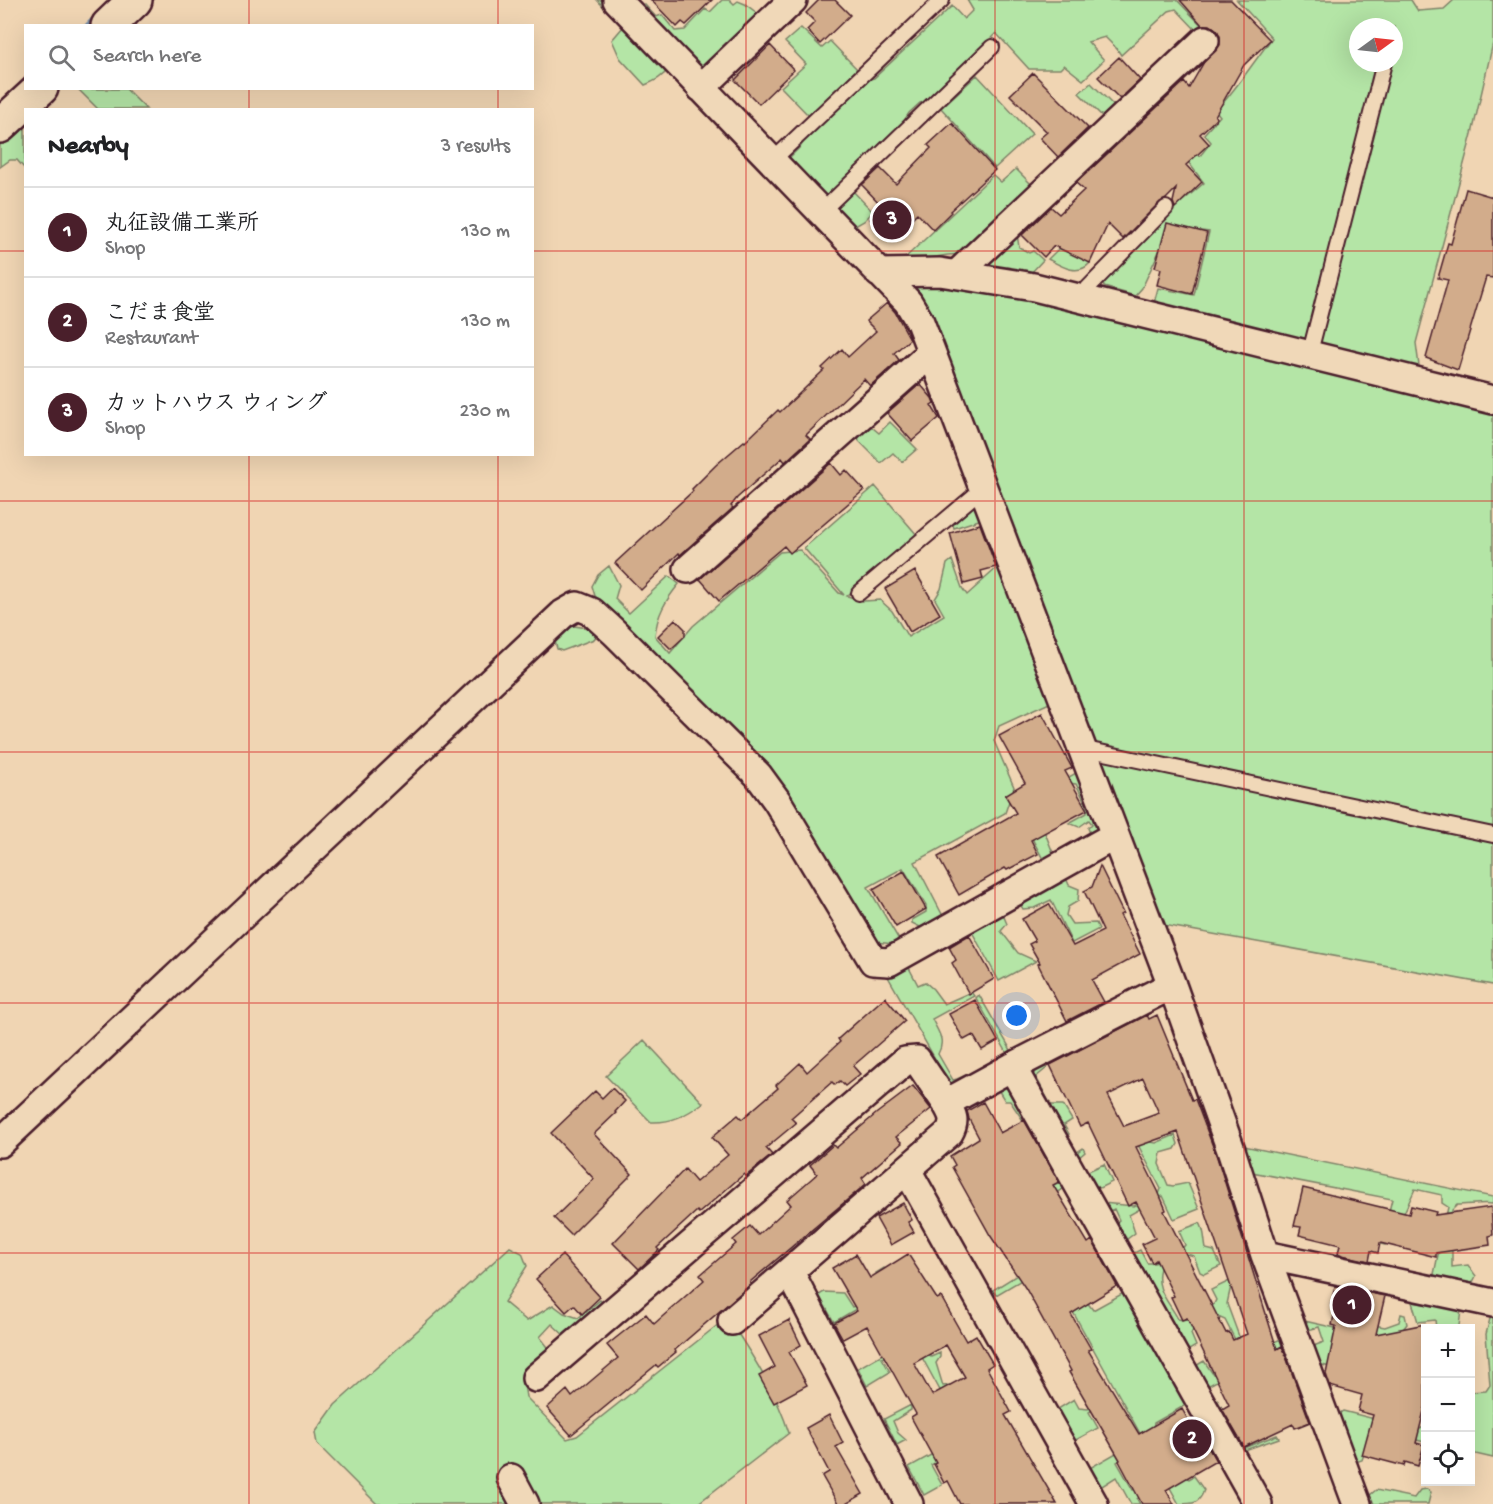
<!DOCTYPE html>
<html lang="en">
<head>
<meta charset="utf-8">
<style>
  :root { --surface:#fff; --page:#f2f2f2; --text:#202124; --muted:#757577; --line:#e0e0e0; --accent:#4a1f2b }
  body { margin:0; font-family:"Gochi Hand","Klee One",sans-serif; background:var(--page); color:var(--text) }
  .controls { position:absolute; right:18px; bottom:18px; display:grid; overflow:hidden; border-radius:0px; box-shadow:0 6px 24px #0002 }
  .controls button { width:54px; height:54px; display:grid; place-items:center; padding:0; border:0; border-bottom:2px solid var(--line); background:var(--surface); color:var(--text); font:30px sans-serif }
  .compass { position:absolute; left:1349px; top:18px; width:54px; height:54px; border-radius:50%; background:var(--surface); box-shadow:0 6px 24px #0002; rotate:75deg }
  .you { position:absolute; left:1017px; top:1016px; width:21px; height:21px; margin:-15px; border:4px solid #fff; border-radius:50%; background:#1a73e8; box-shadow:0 0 0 9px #1a73e833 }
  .badge { display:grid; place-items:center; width:39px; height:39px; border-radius:50%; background:var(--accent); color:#fff; font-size:20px; font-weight:700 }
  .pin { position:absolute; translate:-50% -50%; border:3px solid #fff; box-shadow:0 2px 6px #0006 }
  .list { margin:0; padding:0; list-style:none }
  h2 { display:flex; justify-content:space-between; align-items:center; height:78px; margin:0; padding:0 24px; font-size:26px }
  h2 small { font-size:20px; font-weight:400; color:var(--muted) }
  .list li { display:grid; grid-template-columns:39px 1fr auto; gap:18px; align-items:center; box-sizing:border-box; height:90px; padding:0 24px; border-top:2px solid var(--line) }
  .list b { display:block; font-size:22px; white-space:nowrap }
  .list p { margin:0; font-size:20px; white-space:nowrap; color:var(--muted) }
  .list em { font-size:20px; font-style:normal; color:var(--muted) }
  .icon { flex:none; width:33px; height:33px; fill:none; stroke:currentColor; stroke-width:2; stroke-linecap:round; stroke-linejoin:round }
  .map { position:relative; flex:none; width:1493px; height:1504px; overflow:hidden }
  .search { position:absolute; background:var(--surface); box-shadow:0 6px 24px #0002; left:24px; top:24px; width:510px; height:66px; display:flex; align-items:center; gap:15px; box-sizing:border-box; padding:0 21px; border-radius:0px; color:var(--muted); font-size:22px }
  .panel { position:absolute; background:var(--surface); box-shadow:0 6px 24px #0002; left:24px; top:108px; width:510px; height:348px; border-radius:0px }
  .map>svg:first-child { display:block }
  .green { fill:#b4e5a6; stroke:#7f8268; stroke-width:1.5; fill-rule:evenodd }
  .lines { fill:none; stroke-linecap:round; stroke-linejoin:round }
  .stream { stroke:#788ea7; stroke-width:7 }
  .building { fill:#d2ac8b; stroke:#4a1f2b; stroke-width:1.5; fill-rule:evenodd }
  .lane-casing { stroke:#4a1f2b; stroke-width:18 }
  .street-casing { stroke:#4a1f2b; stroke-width:32 }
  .secondary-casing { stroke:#4a1f2b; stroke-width:38 }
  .lane { stroke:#f0d8b8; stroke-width:14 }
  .street { stroke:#f0d8b8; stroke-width:27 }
  .secondary { stroke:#f0d8b8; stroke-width:33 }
  .grid { fill:none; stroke:#d62828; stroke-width:1.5; stroke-opacity:0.55 }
</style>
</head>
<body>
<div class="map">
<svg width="1493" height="1504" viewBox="0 0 1493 1504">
  <rect width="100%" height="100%" fill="#f0d5b3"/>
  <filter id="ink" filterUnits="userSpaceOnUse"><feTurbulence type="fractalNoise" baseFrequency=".0167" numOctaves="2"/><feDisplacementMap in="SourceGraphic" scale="12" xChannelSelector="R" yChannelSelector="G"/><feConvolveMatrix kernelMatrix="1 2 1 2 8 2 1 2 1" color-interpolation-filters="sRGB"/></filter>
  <g filter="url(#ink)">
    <!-- green -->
    <path class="green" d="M597,0H603L669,68C663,77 655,81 645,85L620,58L612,40L623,27Z
      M722,0H730L734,4L738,1L745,4L761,16L698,73L640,9L644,4L656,17L662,15L675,31L685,30L705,9L710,12Z
      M967,0H1177L1207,31L1164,67L1157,65L1188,40L1195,29L1176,9L1169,11L1121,55L1117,49L1105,37L1088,42L1104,60L1083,80L1064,65L1060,69H1029L996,33L929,101L920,103L909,113L897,132L845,183L838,186L826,197L787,165L789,158L801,146L809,132L865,80L874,78L952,6L964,19L973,10Z
      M1237,0H1411L1418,11L1444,9L1454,0H1493V43L1472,134L1416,343L1419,366L1429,391L1493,407V985L1158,924L1067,695L999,726L994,741L1014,787L1005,813L915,862L944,918L926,930L912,923V920L926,912V905L903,868L868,887L898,938L895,944L874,942L667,667L595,596L592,586L598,575L609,566L619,585L615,599L629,613L669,576L679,584C665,601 657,615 655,636L670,653L693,626L780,552L800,550L839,593L844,595L804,548L875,486L917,535L847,596L864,601L880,600L892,611L908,637L944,615L935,599L941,589L947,564L952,560L962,588L967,595L999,566L982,519L954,528L953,525L974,506L980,504L918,304L916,285L925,278L1149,322L1158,288L1194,295L1209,232L1176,228L1163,243L1142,288L1135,296L1104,287L1103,282L1171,211L1204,183L1182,154L1187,147L1200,156L1211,142L1204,134L1220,116L1216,111C1237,88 1253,63 1272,38ZM1358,27H1394V63H1358Z
      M801,28L822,48L830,41L857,69L809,116L781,87L806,64L785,42Z
      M977,75L1032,134L995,168L941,108Z
      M1091,83L1114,106L1120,102L1107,121L1079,93Z
      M78,89H126L146,109H98Z
      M25,122V169L17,160H10L0,167V144L23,123Z
      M1016,169L1035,188L967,256C946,250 922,265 906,257L993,175L1001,182Z
      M852,190L873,212L864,221L848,230L831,213Z
      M1085,223L1090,263C1078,277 1061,266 1048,259Z
      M1017,234L1019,247L1029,253L1033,251L1043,260L1031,273L986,265L984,262Z
      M890,422L917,449L902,462L893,453L881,463L859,441L857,431L867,423L879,433Z
      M574,626L595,629L597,635L594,639L562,651L557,649L555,641C559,632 565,630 574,626Z
      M1078,772L1099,828L1091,836L1088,828L1092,824L1089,820L1079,827L1069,823L1087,813L1086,804L1076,784L1067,783L1034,805L1055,858L1045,863L1015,806Z
      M1066,878L1069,885L1079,889L1078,901L1068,907L1066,915L1072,924L1096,923L1099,929L1072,943L1051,900L1034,908L1023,909L1019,902Z
      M1002,912L1007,924L1001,931L1018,953L1036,961L999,981L971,930Z
      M907,964L918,985L925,982L933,989L944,1004L971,992L974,996L932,1019C938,1032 946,1040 938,1054L953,1080C959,1079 963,1075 968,1075L971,1079L959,1086L949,1083L887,975Z
      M979,995L1012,1052L1041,1035L1044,1039L1010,1058L976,998Z
      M644,1040L703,1103C686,1115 672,1123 651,1122L606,1076Z
      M1045,1063L1047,1068L1036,1077L1051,1105H1063L1072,1120L1064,1125L1069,1134L1062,1138L1030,1084L1033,1072Z
      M1005,1084L1016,1086L1030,1114L1022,1119L1010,1101H1005L997,1088Z
      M1175,1135L1178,1144L1175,1149L1161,1153L1159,1164L1168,1185L1173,1186L1188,1183L1199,1209L1174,1219L1163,1196L1129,1215L1135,1233L1122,1243L1112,1226L1119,1220L1114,1209L1103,1214V1203L1134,1206L1159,1194L1161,1189L1135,1139L1156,1143Z
      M1244,1146L1493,1197V1204C1483,1202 1468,1205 1457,1205L1452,1210V1267L1468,1265L1476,1276L1471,1286L1433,1279L1448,1207L1442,1203V1195L1415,1189L1402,1217L1395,1218L1385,1245L1381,1244L1392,1199L1252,1172Z
      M1083,1148L1085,1152L1077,1159L1086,1172L1104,1164L1112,1182L1091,1192L1070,1157Z
      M1064,1179L1068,1186L1023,1212L1049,1261L1058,1258L1063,1259L1077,1283L1080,1293L1093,1310L1129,1290L1191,1402L1154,1423L1153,1428L1161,1441L1170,1446L1183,1476L1189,1479L1194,1476L1204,1490C1199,1504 1194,1504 1179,1504L1047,1265L996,1295L993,1290L1043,1259L1013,1205L1043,1187L1045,1190Z
      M1200,1223C1205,1230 1204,1240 1206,1249L1214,1251L1221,1266L1204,1274L1200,1272L1194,1256L1187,1254L1160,1268C1154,1289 1169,1302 1178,1319C1192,1322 1211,1312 1216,1300L1211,1290L1252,1270L1231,1286L1227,1304L1240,1339L1258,1349L1283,1338L1284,1345L1264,1355L1204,1388L1192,1368L1204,1361L1213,1374L1217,1375L1244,1357L1225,1320L1216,1316L1194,1328L1191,1334L1196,1346L1184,1353L1128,1256L1140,1250L1147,1263C1160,1264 1177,1256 1185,1245L1179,1231Z
      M510,1247L522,1253L527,1266L504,1302L527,1321L553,1305L564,1313L578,1318L600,1300L605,1305L567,1338L552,1324L540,1337L551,1351L523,1378L526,1397L567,1439L577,1436L719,1324L733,1326C755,1359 777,1395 789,1433L697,1504H377L317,1444L315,1433L335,1405Z
      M884,1268L931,1357L940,1353V1357L936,1363L943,1386L949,1385L942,1394L876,1273Z
      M824,1292L843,1293L852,1307L878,1293L880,1295L834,1322L819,1295Z
      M1412,1302L1461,1310L1459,1326L1457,1328H1436L1435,1320L1418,1322Z
      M1401,1314L1405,1315L1407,1324L1400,1333L1425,1392L1405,1387L1366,1334L1368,1324L1385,1327L1399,1322Z
      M1491,1315H1493V1458L1471,1453L1470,1392L1486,1391L1490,1385L1486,1334Z
      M1300,1320L1362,1334L1376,1378L1318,1364L1311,1347L1324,1342L1319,1327L1304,1331Z
      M905,1341L906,1344L882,1358L890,1372L867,1386L858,1368Z
      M1074,1399L1079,1408L1088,1409L1100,1399L1102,1405L1089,1412L1098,1428L1074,1441L1058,1409Z
      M1217,1399L1223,1410L1230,1414L1246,1447L1277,1435L1279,1438L1239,1452L1210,1403Z
      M911,1405V1410L893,1421L898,1433L906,1440L897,1445L884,1419Z
      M1343,1411L1418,1430L1424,1427L1425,1421V1442L1378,1431L1369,1440L1362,1460L1355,1462L1337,1415Z
      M960,1439L964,1447L931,1465L942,1485L924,1495L909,1467Z
      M1139,1440L1144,1447L1117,1462L1133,1490L1159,1476L1163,1485L1137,1499L1140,1504H1131L1116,1477L1099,1488L1088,1469Z
      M1427,1489L1431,1492L1428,1504H1374L1370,1495L1376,1490L1414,1498L1420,1490Z"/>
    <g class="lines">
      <!-- stream -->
      <path class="stream" d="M88,26L98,16"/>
    </g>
    <!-- building -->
    <path class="building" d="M651,0H712L686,25L682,22L677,27Z
      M819,0H835L850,15L820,44L807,30L815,22L806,13Z
      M1180,0H1231L1270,40L1244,65L1215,116L1217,118L1200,134L1209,144L1186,165L1202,182L1175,208L1173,202L1176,189L1166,199L1160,202L1123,239L1108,224L1090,263L1054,246L1044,257L1022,235L1051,207L1059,214L1084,190L1076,183L1184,82L1189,88L1204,62L1220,45V37L1217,30L1210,25H1202Z
      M770,45L794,70L759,104L735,80Z
      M1119,57L1140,80L1120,99L1098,77Z
      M1033,73L1088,128L1058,157L1040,138L1047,132L1010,95Z
      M952,123L995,170L950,211L951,212L933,230L917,213L905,225L901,221L887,236L870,219L882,206L862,185L880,168L896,184L931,148L928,145Z
      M1466,189L1493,197V278L1486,277L1458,370L1426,358L1448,280L1438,278L1448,243L1451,244Z
      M1167,223L1207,233L1192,294L1157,285L1161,269L1155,267Z
      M887,303L895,312L910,339L894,353L899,360L870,386L864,379L806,435L810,439L785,462L782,458L737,498L731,506L733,508L680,555L679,553L641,590L615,563L693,491L692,489L716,465L744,441L745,442L778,410L780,412L824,370L822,368L842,349L848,357L876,331L866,321Z
      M920,384L932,398L934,403L931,405L939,418L912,441L887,413Z
      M831,463L841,475L846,470L864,490L790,553L784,546L719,601L700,579Z
      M980,524L996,567L981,571L983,579L964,584L950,533Z
      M915,571L940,614L910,632L885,589Z
      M675,619L685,629V636L671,649L658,636Z
      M1042,713L1072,768L1065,771L1087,810L1031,840L1038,854L1007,870L1005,868L959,895L938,857L1016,813L1005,795L1025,783L999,736Z
      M1100,866L1123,913L1120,915L1140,954L1092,980L1104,1002L1067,1021L1038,964L1040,963L1029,944L1035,941L1022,919L1049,904L1073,946L1103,931L1084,891L1092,887Z
      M904,871L926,909L896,927L873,889Z
      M969,935L994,979L969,994L952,963L956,960L949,947Z
      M885,997L905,1021L853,1066L860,1074L845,1086L840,1081L835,1085L832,1082L791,1118L796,1123L766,1148L772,1155L746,1176L744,1174L699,1213L697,1211L657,1248L659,1250L639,1269L613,1243L685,1169L696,1182L728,1155L712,1137L738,1115L742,1119L778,1088L776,1085L800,1063L807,1072L840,1042L838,1039Z
      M975,1000L998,1041L982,1050L973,1035L964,1040L949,1014Z
      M1147,1015L1149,1019L1157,1015L1192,1100L1195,1099L1217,1157L1277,1349L1282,1346L1310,1422L1295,1428L1293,1424L1244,1447L1222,1409L1229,1405L1187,1318L1182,1320L1171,1297L1174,1296L1156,1260L1152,1263L1142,1244L1155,1238L1136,1202L1128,1206L1088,1123L1080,1127L1050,1065ZM1143,1078L1159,1113L1124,1126L1108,1095ZM1178,1132L1247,1334L1233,1340L1229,1332L1226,1333L1164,1211L1166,1210L1158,1191L1136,1147Z
      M913,1086L931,1109L896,1137L902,1143L862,1178L866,1184L750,1282L751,1284L675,1350L676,1352L658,1367L656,1365L571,1435L547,1408L567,1390L572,1397L618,1358L607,1345L646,1314L654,1324L704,1280L700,1275L736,1244L733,1240L750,1226L758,1235L791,1205L787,1200L817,1174L810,1165L833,1145L836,1148L877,1113Z
      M612,1088L625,1101L615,1112L616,1113L594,1134L632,1174L571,1235L554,1218L594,1179L551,1133L595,1091L602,1098Z
      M983,1102L1000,1133L1024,1120L1059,1182L1053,1185L1088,1243L1092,1240L1117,1286L1071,1314L1091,1349L1088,1350L1139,1434L1182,1409L1191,1425L1195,1424L1216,1461L1166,1490L1174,1504H1142L1119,1461L1120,1460L1069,1372L1071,1371L1026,1289L990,1235L952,1167L955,1165L950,1156L979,1138L969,1119L967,1111Z
      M1303,1188L1409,1214L1411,1206L1436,1212L1435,1215L1491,1207L1493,1235L1489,1236L1490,1245L1436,1253V1257L1380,1243L1378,1253L1371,1251L1369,1261L1342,1255L1338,1253L1340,1245L1299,1235L1301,1227L1294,1226Z
      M903,1203L912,1220L908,1222L914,1232L891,1245L876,1218Z
      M856,1254L870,1278L908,1254L937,1299L941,1297L966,1341L976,1335L993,1364L987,1368L1011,1412L1005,1415L1057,1504H960L948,1481L944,1483L934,1464L936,1463L911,1417L916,1414L867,1326L843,1339L834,1323L857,1311L832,1268ZM946,1345L965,1377L932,1395L914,1363Z
      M562,1255L600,1297L582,1314L574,1305L566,1312L536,1279Z
      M1335,1286L1385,1296L1376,1334L1425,1324V1407L1416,1443L1424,1445L1418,1466L1405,1462L1404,1466L1362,1455L1373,1415L1358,1411L1362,1395L1330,1386L1326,1374L1336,1326L1332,1325L1336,1306L1331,1305Z
      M789,1320L801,1345L789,1352L807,1385L774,1403L759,1376L775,1367L759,1336Z
      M829,1415L843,1443L836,1447L863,1494L846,1504H838L822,1476L829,1472L806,1428Z"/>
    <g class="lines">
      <defs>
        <path id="lane" d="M772,161L942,0
          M821,212L992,47
          M1078,298L1166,208
          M1309,356L1384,63
          M859,593L982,489
          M1081,748L1493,835"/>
        <path id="street" d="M617,0L908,302L920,322L1172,985L1231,1150L1265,1255L1357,1504
          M701,88L793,0
          M879,273L940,272L1034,287L1493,400
          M957,274L1205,40
          M688,569L931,353
          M1012,1067L1258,1504
          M0,1143L563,614L577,606L592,612L614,632L758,775L777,801L873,961L889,962L1114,836
          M907,1170L1094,1504
          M1265,1255L1493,1303
          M790,1272L909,1504
          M732,1321L949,1133C956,1121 953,1115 946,1103L1012,1067L1172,985
          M536,1378L905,1061L917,1060L946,1103
          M511,1478L525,1504"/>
        <path id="secondary" d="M108,26L135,0
          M0,126L41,88"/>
      </defs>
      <!-- lane casing -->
      <use href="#lane" class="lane-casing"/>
      <!-- street casing -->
      <use href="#street" class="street-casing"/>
      <!-- secondary casing -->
      <use href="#secondary" class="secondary-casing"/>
      <!-- lane -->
      <use href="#lane" class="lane"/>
      <!-- street -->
      <use href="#street" class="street"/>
      <!-- secondary -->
      <use href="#secondary" class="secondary"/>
    </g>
  </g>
  <!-- grid -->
  <path class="grid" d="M249,0V26M498,0V26M746,0V1504M995,0V1504M1244,0V1504M249,88V110M498,88V110M0,251H26M532,251H1493M249,454V1504M498,454V1504M0,501H1493M0,752H1493M0,1003H1493M0,1253H1493"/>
</svg>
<div class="controls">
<button>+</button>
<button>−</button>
<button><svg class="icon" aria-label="locate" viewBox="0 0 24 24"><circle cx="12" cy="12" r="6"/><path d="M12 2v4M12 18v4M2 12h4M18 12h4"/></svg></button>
</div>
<svg class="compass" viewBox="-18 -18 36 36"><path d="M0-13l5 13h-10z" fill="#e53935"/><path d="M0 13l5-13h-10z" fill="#757577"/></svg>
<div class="you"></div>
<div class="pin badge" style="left:1352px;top:1305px">1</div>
<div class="pin badge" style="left:1192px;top:1439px">2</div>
<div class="pin badge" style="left:892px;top:220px">3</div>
<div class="search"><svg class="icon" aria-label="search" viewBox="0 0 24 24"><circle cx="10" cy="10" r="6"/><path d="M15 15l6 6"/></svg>Search here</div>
<section class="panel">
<h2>Nearby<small>3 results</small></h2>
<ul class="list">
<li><span class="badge">1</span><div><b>丸征設備工業所</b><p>Shop</p></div><em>130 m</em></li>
<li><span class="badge">2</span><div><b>こだま食堂</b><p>Restaurant</p></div><em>130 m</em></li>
<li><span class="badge">3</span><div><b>カットハウス ウィング</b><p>Shop</p></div><em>230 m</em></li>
</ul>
</section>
</div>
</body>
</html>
